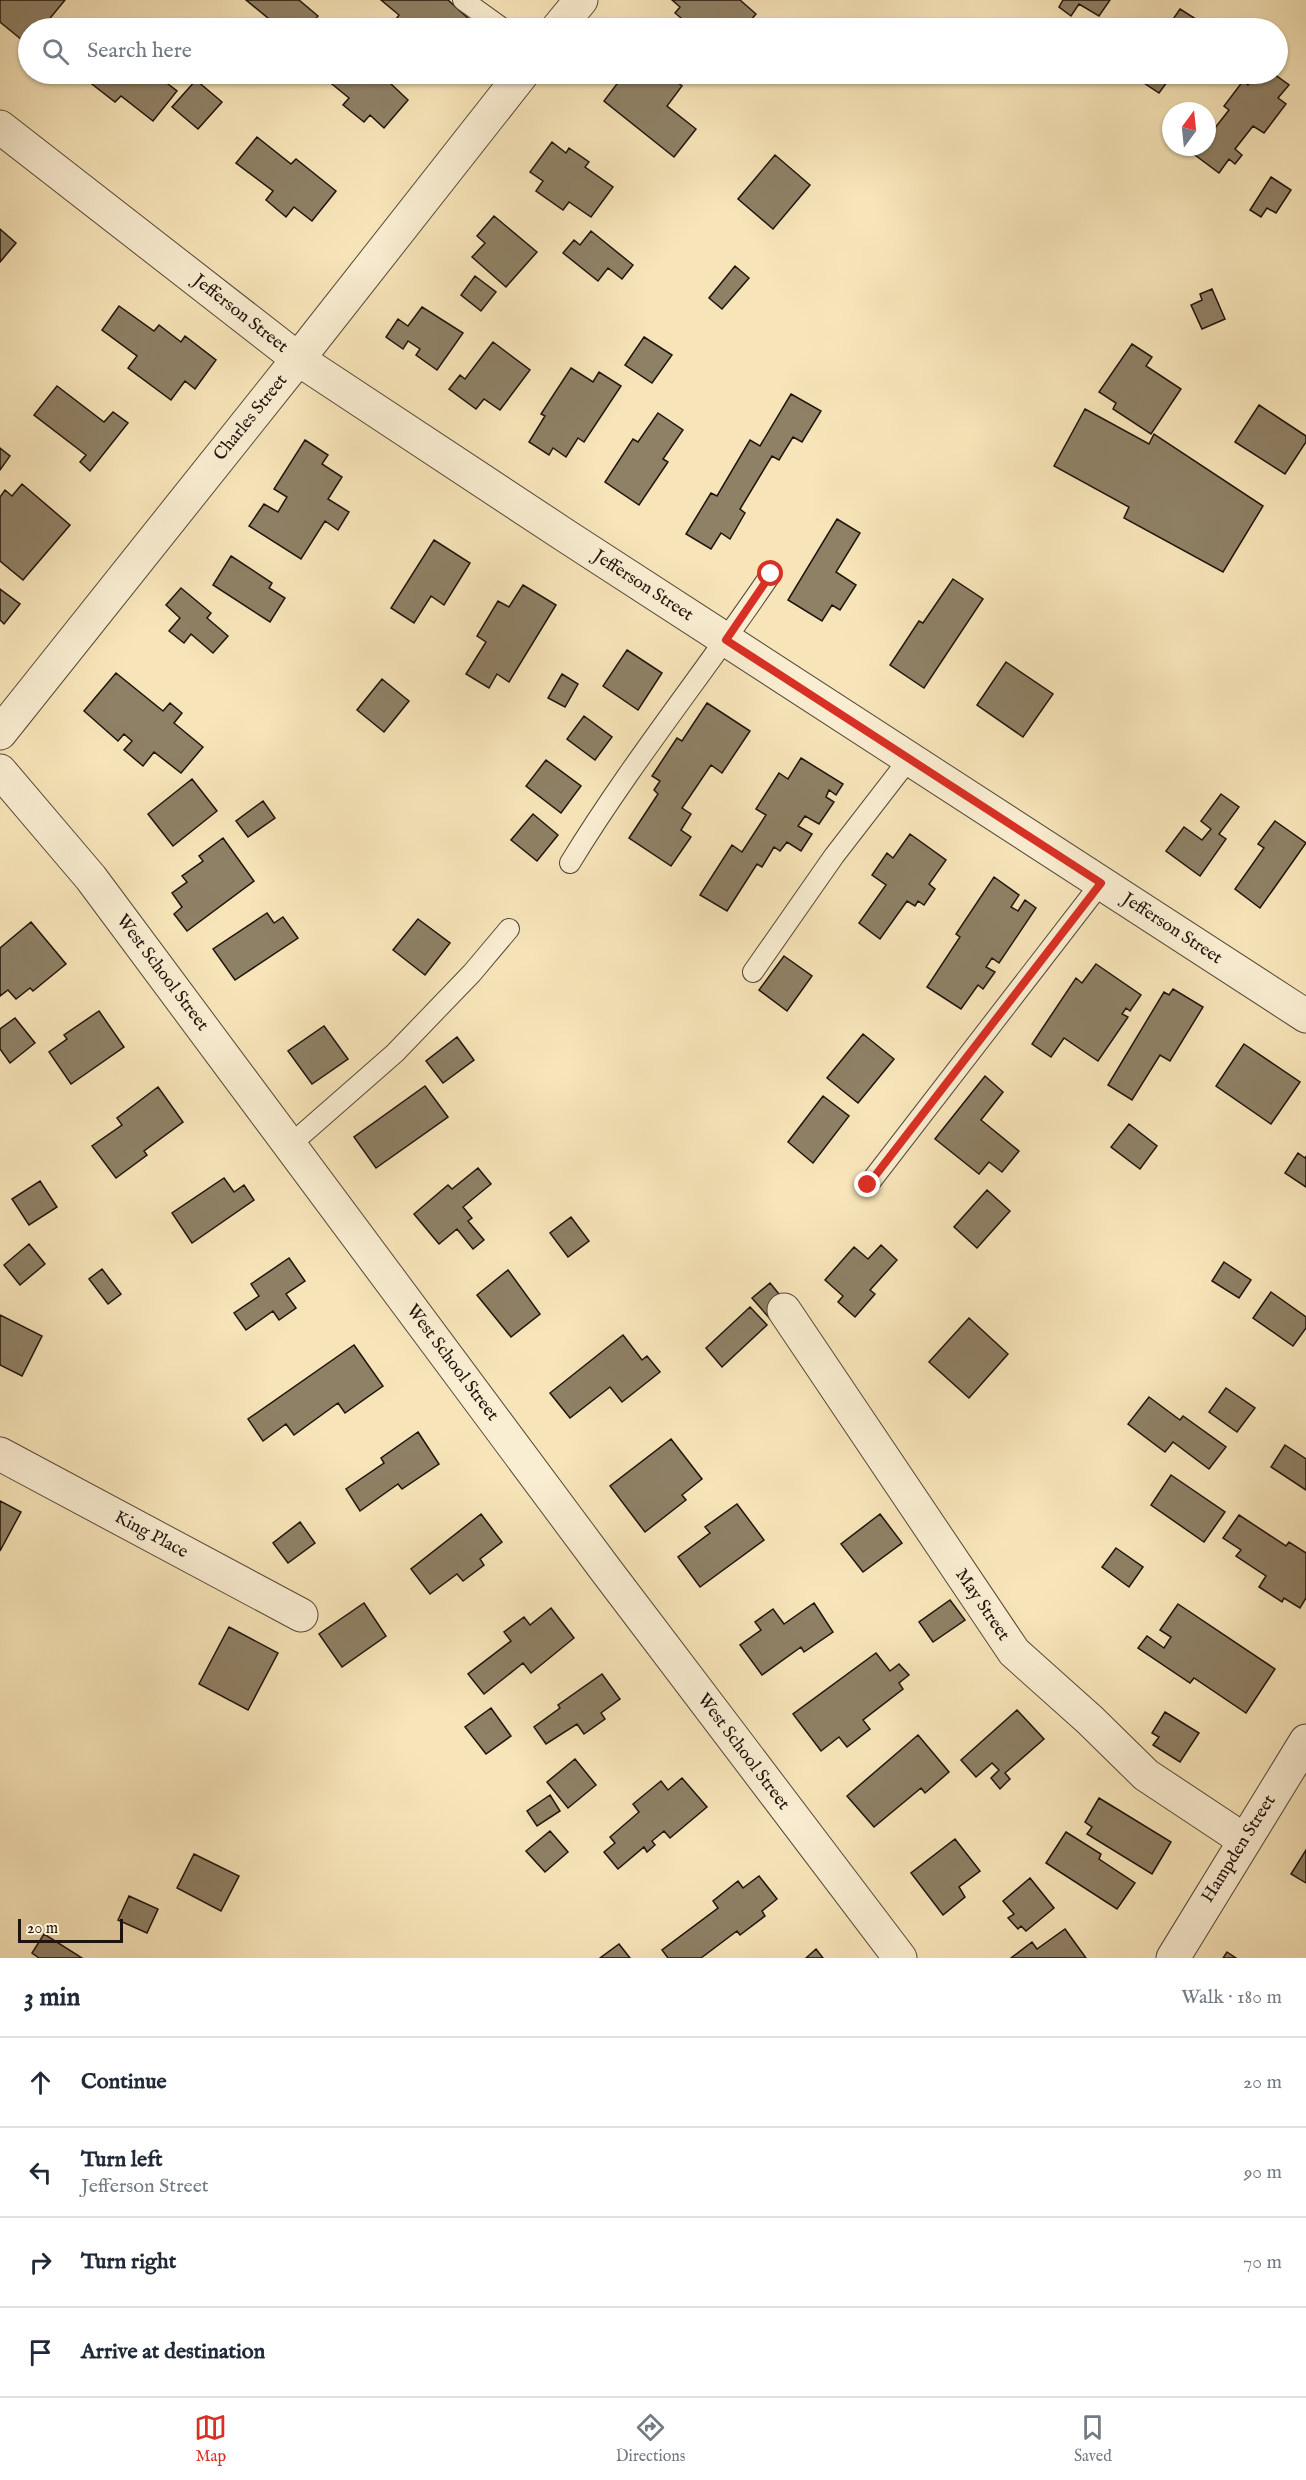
<!DOCTYPE html>
<html lang="en">
<head>
<meta charset="utf-8">
<style>
  :root { --surface:#fff; --page:#f2f2f3; --text:#1f2937; --muted:#747a83; --line:#e0e1e3; --accent:#d93025 }
  body { margin:0; font-family:"IM FELL English",serif; background:var(--page); color:var(--text) }
  .compass { position:absolute; left:1162px; top:102px; width:54px; height:54px; border-radius:50%; background:var(--surface); box-shadow:0 2px 4px #0004; rotate:15deg }
  .scale { position:absolute; left:18px; bottom:15px; width:105px; box-sizing:border-box; padding-left:6px; border:3px solid #1f140d; border-top:0; font-size:16px; line-height:21px; white-space:nowrap; color:#1f140d; -webkit-text-stroke:4px #faeed2; paint-order:stroke }
  .stop { position:absolute; width:18px; height:18px; margin:-14px; border:4px solid #d93025; border-radius:50%; background:#fff }
  .stop.end { background:#d93025; border-color:#fff; box-shadow:0 2px 6px #0008 }
  .list { margin:0; padding:0; list-style:none }
  h2 { display:flex; justify-content:space-between; align-items:center; height:78px; margin:0; padding:0 24px; font-size:26px }
  h2 small { font-size:20px; font-weight:400; color:var(--muted) }
  .list li { display:grid; grid-template-columns:39px 1fr auto; gap:18px; align-items:center; box-sizing:border-box; height:90px; padding:0 24px; border-top:2px solid var(--line) }
  .list b { display:block; font-size:22px; white-space:nowrap }
  .list p { margin:0; font-size:20px; white-space:nowrap; color:var(--muted) }
  .list em { font-size:20px; font-style:normal; color:var(--muted) }
  .icon { flex:none; width:33px; height:33px; fill:none; stroke:currentColor; stroke-width:2; stroke-linecap:round; stroke-linejoin:round }
  .map { position:relative; flex:none; width:1306px; height:1958px; overflow:hidden }
  .search { position:absolute; background:var(--surface); box-shadow:0 2px 4px #0004; left:18px; right:18px; top:18px; height:66px; display:flex; align-items:center; gap:15px; box-sizing:border-box; padding:0 21px; border-radius:33px; color:var(--muted); font-size:22px }
  .sheet { height:438px; background:var(--surface) }
  nav { display:flex; justify-content:space-around; align-items:center; box-sizing:border-box; height:84px; border-top:2px solid var(--line); background:var(--surface); font-size:16px; color:var(--muted) }
  nav a { display:grid; justify-items:center; gap:3px }
  nav .on { color:var(--accent) }
  .map>svg:first-child { display:block }
  .building { fill:#8f8166; stroke:#1f140d; stroke-width:1.5 }
  .lines { fill:none; stroke-linecap:round; stroke-linejoin:round }
  .lane-casing { stroke:#554838; stroke-width:22 }
  .street-casing { stroke:#554838; stroke-width:35 }
  .lane { stroke:#faeed2; stroke-width:20 }
  .street { stroke:#faeed2; stroke-width:33 }
  .route { stroke:#d93025; stroke-width:8 }
  .labels { text-anchor:middle; dominant-baseline:central; stroke-width:5; stroke-linejoin:round; paint-order:stroke }
  .street-label { font-size:18px; fill:#1f140d; stroke:#faeed2 }
</style>
</head>
<body>
<div class="map">
<svg width="1306" height="1958" viewBox="0 0 1306 1958">
  <rect width="100%" height="100%" fill="#f7e5b9"/>
  <filter id="stains"><feTurbulence type="fractalNoise" baseFrequency=".00333" numOctaves="4"/><feColorMatrix values="0 0 0 0 .2 0 0 0 0 .09 0 0 0 0 .02 0 0 0 .5 -.17"/></filter>
  <radialGradient id="worn" r=".72"><stop offset=".6" stop-color="#630" stop-opacity="0"/><stop offset="1" stop-color="#630" stop-opacity=".3"/></radialGradient>
  <!-- building -->
  <path class="building" d="M0,0H65L42,28L35,24L28,28V32L22,40L0,22Z
    M246,0H299L318,16L308,28H280Z
    M381,0H448L471,21L464,28H400L393,23L399,15Z
    M672,0H740L756,14L744,28H711L709,26L707,28H693L675,13L680,7Z
    M1063,0H1110L1099,16L1079,4L1071,16L1059,7Z
    M1180,9L1210,28H1167Z
    M79,74H162L159,77L177,91L153,121L121,96L115,102Z
    M332,74H386L393,79L390,83L408,100L384,128L370,115L364,122L343,105L349,98L327,80Z
    M634,74H666L682,86L667,106L696,129L674,157L604,101L623,76L628,81Z
    M1137,74H1173L1159,93L1135,77Z
    M1257,74H1274L1289,85L1278,98L1286,104L1264,133L1253,126L1235,149L1242,155L1235,164L1229,159L1219,173L1195,155L1201,147H1207V138L1229,110L1224,106L1243,81L1248,85Z
    M196,80L222,102L198,129L172,107Z
    M257,137L291,164L296,159L336,191L312,221L294,207L286,217L266,200L273,191L236,163Z
    M552,142L566,153L569,148L589,162L585,167L613,187L591,217L569,202L563,210L536,191L543,181L530,172Z
    M775,155L810,185L773,229L738,199Z
    M1271,177L1291,190L1276,213L1267,208L1261,217L1250,210Z
    M494,216L537,252L506,287L472,257L485,243L477,236Z
    M0,229L16,243L0,262Z
    M591,231L633,265L622,279L608,268L598,281L563,253L574,240L580,245Z
    M735,266L749,278L722,309L709,298Z
    M475,276L496,292L481,311L461,295Z
    M1212,289L1225,319L1202,329L1191,305L1202,300L1200,294Z
    M119,306L154,331L159,325L181,342L185,336L216,360L195,389L185,381L171,400L128,368L137,356L102,330Z
    M422,307L463,333L437,370L416,355L420,349L408,341L403,349L386,337L398,319L408,326Z
    M644,337L672,355L652,383L625,365Z
    M493,342L530,370L500,410L484,399L476,409L449,389L460,375L465,379Z
    M1132,344L1152,357L1146,366L1181,389L1151,434L1113,409L1116,403L1099,392Z
    M571,368L593,382L599,372L621,386L584,442L578,438L566,457L553,448L549,455L529,442L545,416L541,414Z
    M57,386L104,422L113,412L128,423L90,471L80,462L86,455L34,415Z
    M791,394L821,411L802,442L793,437L779,460L772,456L740,509L745,513L730,539L721,533L711,549L686,534L711,493L717,496L750,440L760,446Z
    M1259,405L1306,436V442L1285,474L1235,442Z
    M1085,409L1149,444L1154,434L1263,506L1223,572L1124,518L1129,507L1054,466Z
    M658,413L683,430L663,459L668,462L639,505L605,482L633,439L638,442Z
    M305,440L328,455L322,464L342,477L328,499L349,512L338,530L325,521L301,559L249,526L264,504L278,512L287,497L274,489Z
    M0,448L10,456L0,470Z
    M22,484L70,525L23,580L0,561V497L5,490L12,496Z
    M837,519L860,533L836,572L856,585L840,610L832,605L822,621L788,600Z
    M434,540L470,563L444,605L431,596L414,623L391,608Z
    M231,556L272,583L269,588L285,598L270,622L213,585Z
    M953,579L983,599L924,688L890,665L919,621L923,623Z
    M523,585L556,605L509,682L497,674L489,688L466,674L486,642L477,636L498,601L509,607Z
    M181,588L211,613L207,618L228,636L213,653L191,634L184,643L169,631L180,618L166,605Z
    M0,589L20,604L4,624L0,620Z
    M627,650L662,673L638,710L603,686Z
    M1006,662L1053,694L1023,737L977,705Z
    M116,673L163,711L170,703L182,713L174,723L203,747L181,773L154,752L143,766L124,750L132,741L124,734L118,741L84,711Z
    M562,674L578,684L565,707L548,698Z
    M382,679L409,701L384,732L357,710Z
    M707,703L750,731L722,773L711,765L682,808L691,814L681,830L691,837L671,866L629,838L658,794L654,790L660,781L652,776L677,738L682,741Z
    M584,716L612,737L595,760L567,739Z
    M801,758L843,784L836,795L829,790L826,797L834,802L819,824L805,816L798,826L812,834L801,851L787,842L780,851L774,847L762,867L757,864L727,911L700,895L732,845L742,852L766,815L756,809L779,773L788,779Z
    M546,760L581,786L561,813L526,786Z
    M192,779L217,811L173,846L148,814Z
    M1221,794L1239,807L1219,834L1226,839L1200,876L1166,851L1184,827L1202,840L1211,829L1201,821Z
    M263,801L275,818L248,837L236,821Z
    M533,814L558,835L537,861L511,840Z
    M1275,821L1306,843L1260,908L1235,889L1264,848L1258,844Z
    M910,834L946,860L929,884L935,889L924,905L918,901L915,906L907,901L880,939L859,923L886,885L872,875L887,853L893,858Z
    M223,838L254,881L187,931L174,914L182,907L172,893L187,882L182,876L203,861L199,856Z
    M994,877L1019,895L1011,907L1018,911L1025,900L1036,908L999,963L992,958L986,967L995,972L983,989L978,985L961,1009L927,987L960,937L956,934Z
    M267,913L274,923L283,917L298,938L235,980L213,949Z
    M418,919L450,943L425,975L393,950Z
    M31,922L66,964L33,991L30,988L16,999L8,990L0,996V948Z
    M784,956L812,976L787,1011L759,990Z
    M1096,964L1141,995L1130,1011L1126,1008L1122,1014L1128,1017L1098,1061L1064,1038L1051,1057L1032,1044L1076,978L1082,983Z
    M1173,989L1203,1007L1170,1061L1160,1055L1132,1100L1108,1085L1164,992L1169,995Z
    M99,1011L124,1047L71,1084L49,1052L67,1039L64,1035Z
    M15,1018L35,1043L10,1063L0,1049V1029Z
    M324,1026L348,1059L312,1084L288,1051Z
    M863,1034L894,1059L858,1103L827,1078Z
    M457,1037L474,1060L443,1083L426,1061Z
    M1244,1044L1300,1082L1271,1124L1216,1086Z
    M985,1076L1003,1092L981,1120L1019,1151L1002,1172L989,1162L979,1174L935,1139Z
    M425,1086L448,1117L376,1168L354,1137Z
    M158,1087L183,1122L144,1151L147,1155L116,1178L92,1146L122,1125L117,1118Z
    M823,1096L849,1116L813,1163L788,1142Z
    M1129,1124L1157,1146L1140,1169L1111,1147Z
    M1298,1153L1305,1158L1306,1156V1187L1285,1173Z
    M478,1168L491,1184L463,1207L472,1218L468,1221L484,1240L473,1249L457,1229L439,1244L414,1214L448,1185L452,1189Z
    M224,1178L234,1192L244,1185L254,1200L192,1243L172,1213Z
    M40,1181L57,1207L29,1225L12,1199Z
    M987,1190L1010,1211L977,1248L954,1227Z
    M571,1217L589,1241L568,1257L550,1233Z
    M29,1244L45,1264L20,1285L4,1265Z
    M881,1245L897,1260L870,1290L875,1294L855,1317L838,1302L843,1296L825,1280L854,1247L868,1259Z
    M289,1258L305,1281L286,1294L296,1308L279,1320L273,1311L246,1330L234,1313L259,1296L251,1284Z
    M1224,1262L1251,1280L1239,1298L1212,1281Z
    M102,1269L121,1294L108,1304L89,1279Z
    M508,1270L540,1314L511,1337L477,1295Z
    M770,1283L788,1305L771,1320L752,1298Z
    M1271,1292L1306,1317V1328L1293,1346L1253,1318Z
    M750,1307L767,1325L722,1367L706,1348Z
    M0,1315L42,1336L22,1376L0,1365Z
    M969,1318L1008,1354L969,1398L929,1362Z
    M623,1335L642,1360L647,1356L660,1372L622,1402L610,1387L570,1418L550,1393Z
    M354,1345L383,1386L345,1413L338,1403L294,1435L286,1424L263,1441L248,1419Z
    M1226,1388L1255,1408L1237,1432L1209,1412Z
    M1149,1397L1180,1420L1183,1416L1226,1447L1209,1469L1173,1442L1165,1452L1128,1424Z
    M418,1432L439,1464L402,1489L398,1484L360,1511L346,1489L384,1463L381,1458Z
    M671,1439L702,1479L682,1495L686,1500L645,1532L610,1486Z
    M1285,1445L1306,1459V1490L1271,1467Z
    M1171,1475L1225,1512L1204,1542L1151,1505Z
    M0,1501L21,1512L0,1551Z
    M737,1504L764,1540L700,1587L678,1557L710,1533L705,1527Z
    M481,1514L502,1542L480,1559L484,1565L463,1581L457,1574L430,1594L411,1569Z
    M880,1514L902,1543L863,1572L841,1544Z
    M1239,1515L1286,1546L1289,1542L1306,1553V1598L1300,1608L1284,1598L1282,1602L1259,1587L1266,1576L1236,1556L1241,1550L1223,1538Z
    M300,1522L315,1543L288,1563L273,1543Z
    M1116,1548L1143,1567L1129,1587L1102,1567Z
    M950,1600L965,1620L933,1642L919,1622Z
    M364,1603L386,1636L342,1667L319,1634Z
    M814,1603L833,1632L804,1652L801,1647L762,1675L740,1645L761,1630L755,1622L773,1609L784,1624Z
    M1178,1604L1275,1669L1246,1713L1194,1678L1190,1683L1138,1648L1147,1636L1164,1648L1171,1637L1160,1630Z
    M551,1608L574,1638L531,1673L523,1663L484,1694L468,1674L511,1641L504,1632L524,1617L530,1625Z
    M229,1627L278,1653L248,1710L199,1684Z
    M876,1653L890,1671L899,1664L909,1675L899,1683L903,1689L863,1720L870,1729L847,1747L839,1737L821,1751L793,1714Z
    M602,1674L620,1699L601,1713L605,1719L584,1734L577,1724L546,1744L534,1727L560,1708L558,1705Z
    M491,1708L511,1736L486,1754L465,1727Z
    M1017,1710L1044,1739L1005,1773L1010,1779L1000,1789L991,1778L999,1770L992,1763L976,1777L961,1760Z
    M1165,1712L1199,1733L1180,1762L1153,1745L1159,1737L1152,1733Z
    M918,1735L949,1772L925,1793L921,1788L874,1827L847,1796Z
    M575,1759L596,1785L568,1808L547,1782Z
    M682,1778L707,1807L670,1838L664,1831L652,1841L655,1845L647,1852L644,1847L618,1869L604,1852L615,1843L610,1837L639,1812L633,1804L661,1781L668,1790Z
    M550,1795L560,1811L537,1826L527,1811Z
    M1099,1798L1171,1842L1152,1874L1087,1834L1092,1827L1085,1822Z
    M550,1831L568,1852L545,1872L526,1851Z
    M1066,1832L1101,1854L1099,1859L1135,1883L1117,1909L1046,1863Z
    M955,1839L980,1871L959,1887L965,1897L943,1915L911,1873Z
    M1306,1850V1883L1291,1874Z
    M194,1854L239,1876L221,1911L177,1888Z
    M759,1876L777,1899L762,1911L765,1916L740,1935L737,1931L701,1958H668L662,1950L718,1908L713,1901L738,1881L743,1888Z
    M1030,1878L1054,1908L1026,1931L1021,1926L1018,1929L1008,1918L1014,1914L1003,1901Z
    M129,1896L158,1909L147,1933L118,1920Z
    M1065,1929L1086,1958H1011L1032,1942L1037,1949Z
    M44,1934L82,1958H39L32,1953Z
    M619,1944L630,1958H600Z
    M816,1949L823,1958H806Z
    M1227,1952L1236,1958H1223Z"/>
  <g class="lines">
    <defs>
      <path id="lane" d="M463,0L502,28
        M570,863C631,763 705,672 771,574
        M753,972L834,856L909,759
        M290,1145L395,1053L472,973L509,929
        M868,1185L1101,883"/>
      <path id="street" d="M558,28L581,0
        M0,127L298,359L566,536L1306,1016
        M0,733L298,359L522,74
        M0,771L91,878L605,1569L900,1958
        M784,1310L1014,1652L1090,1720L1146,1775L1244,1840
        M0,1454L301,1615
        M1173,1958L1306,1741"/>
    </defs>
    <!-- lane casing -->
    <use href="#lane" class="lane-casing"/>
    <!-- street casing -->
    <use href="#street" class="street-casing"/>
    <!-- lane -->
    <use href="#lane" class="lane"/>
    <!-- street -->
    <use href="#street" class="street"/>
  </g>
  <g class="lines">
    <!-- route -->
    <path class="route" d="M771,574L726,640L1101,883L868,1185"/>
  </g>
  <g class="labels">
    <!-- street labels -->
    <g class="street-label">
      <text transform="translate(240 314) rotate(38)">Jefferson Street</text>
      <text transform="translate(251 418) rotate(-51)">Charles Street</text>
      <text transform="translate(643 586) rotate(33)">Jefferson Street</text>
      <text transform="translate(1172 929) rotate(33)">Jefferson Street</text>
      <text transform="translate(162 973) rotate(53)">West School Street</text>
      <text transform="translate(452 1363) rotate(53)">West School Street</text>
      <text transform="translate(151 1535) rotate(28)">King Place</text>
      <text transform="translate(982 1605) rotate(56)">May Street</text>
      <text transform="translate(743 1752) rotate(53)">West School Street</text>
      <text transform="translate(1239 1849) rotate(-58)">Hampden Street</text>
    </g>
  </g>
  <rect width="100%" height="100%" filter="url(#stains)"/>
  <rect width="100%" height="100%" fill="url(#worn)"/>
</svg>
<svg class="compass" viewBox="-18 -18 36 36"><path d="M0-13l5 13h-10z" fill="#e53935"/><path d="M0 13l5-13h-10z" fill="#747a83"/></svg>
<div class="scale">20 m</div>
<div class="stop" style="left:771px;top:574px"></div>
<div class="stop end" style="left:868px;top:1185px"></div>
<div class="search"><svg class="icon" aria-label="search" viewBox="0 0 24 24"><circle cx="10" cy="10" r="6"/><path d="M15 15l6 6"/></svg>Search here</div>
</div>
<section class="sheet">
<h2>3 min<small>Walk · 180 m</small></h2>
<ul class="list">
<li><svg class="icon" aria-label="ahead" viewBox="0 0 24 24"><path d="M12 20V5M6 11l6-6 6 6"/></svg><div><b>Continue</b></div><em>20 m</em></li>
<li><svg class="icon" aria-label="left" viewBox="0 0 24 24"><path d="M17 20v-9H6M10 6l-5 5 5 5"/></svg><div><b>Turn left</b><p>Jefferson Street</p></div><em>90 m</em></li>
<li><svg class="icon" aria-label="right" viewBox="0 0 24 24"><path d="M7 20v-9h11M14 6l5 5-5 5"/></svg><div><b>Turn right</b></div><em>70 m</em></li>
<li><svg class="icon" aria-label="arrive" viewBox="0 0 24 24"><path d="M6 21V4h12l-3 4 3 4H6"/></svg><div><b>Arrive at destination</b></div></li>
</ul>
</section>
<nav>
<a class="on"><svg class="icon" aria-label="map" viewBox="0 0 24 24"><path d="M3 6l6-2 6 2 6-2v14l-6 2-6-2-6 2zM9 4v14M15 6v14"/></svg>Map</a>
<a><svg class="icon" aria-label="directions" viewBox="0 0 24 24"><path d="M12 3l9 9-9 9-9-9zM9 14v-3h6M13 9l2 2-2 2"/></svg>Directions</a>
<a><svg class="icon" aria-label="saved" viewBox="0 0 24 24"><path d="M7 4h10v16l-5-4-5 4z"/></svg>Saved</a>
</nav>
</body>
</html>
